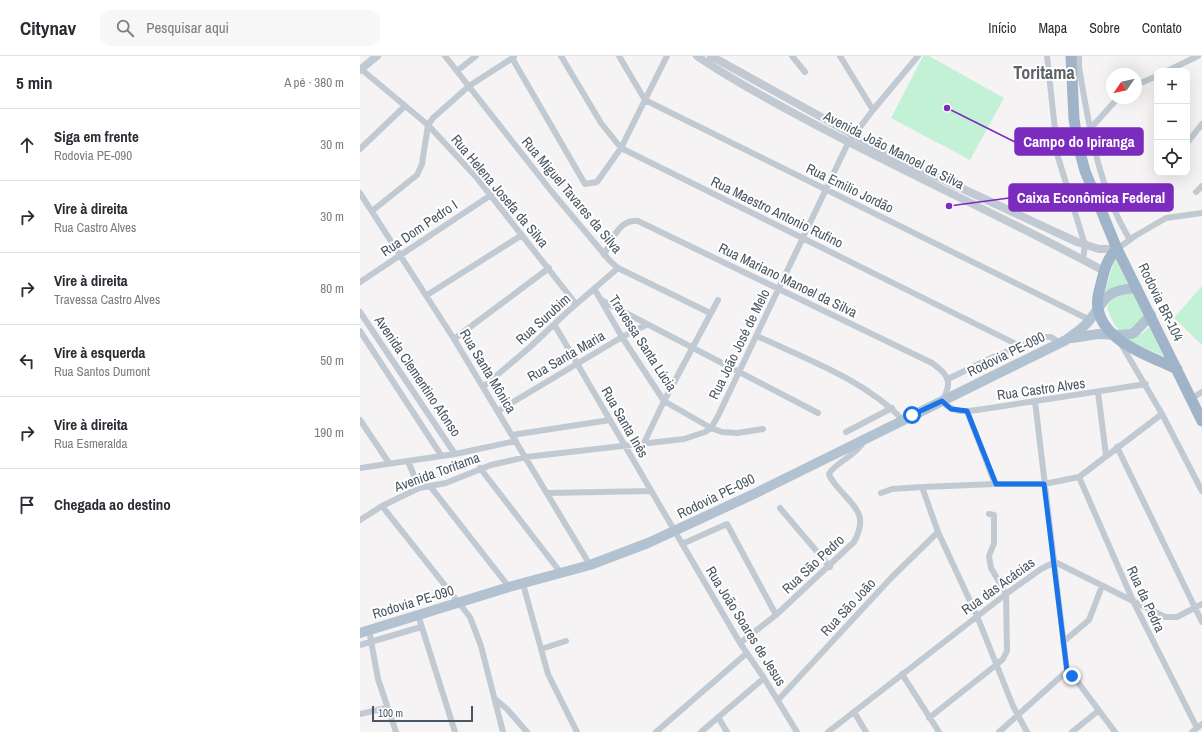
<!DOCTYPE html>
<html lang="pt">
<head>
<meta charset="utf-8">
<style>
  :root { --surface:#fff; --page:#f7f7f7; --text:#2b2b33; --muted:#7c7c81; --line:#e1e1e2 }
  body { margin:0; font-family:"Archivo Narrow",sans-serif; background:var(--page); color:var(--text) }
  .controls { position:absolute; right:12px; top:12px; display:grid; overflow:hidden; border-radius:8px; box-shadow:0 4px 16px #0002 }
  .controls button { width:36px; height:36px; display:grid; place-items:center; padding:0; border:0; border-bottom:1px solid var(--line); background:var(--surface); color:var(--text); font:20px sans-serif }
  .compass { position:absolute; left:746px; top:12px; width:36px; height:36px; border-radius:50%; background:var(--surface); box-shadow:0 4px 16px #0002; rotate:236deg }
  .scale { position:absolute; left:12px; bottom:10px; width:101px; box-sizing:border-box; padding-left:4px; border:2px solid #4a5661; border-top:0; font-size:11px; line-height:14px; white-space:nowrap; color:#4a5661; -webkit-text-stroke:3px #fff; paint-order:stroke }
  .stop { position:absolute; width:12px; height:12px; margin:-9px; border:3px solid #1a73e8; border-radius:50%; background:#fff }
  .stop.end { background:#1a73e8; border-color:#fff; box-shadow:0 1px 4px #0008 }
  .list { margin:0; padding:0; list-style:none }
  h2 { display:flex; justify-content:space-between; align-items:center; height:52px; margin:0; padding:0 16px; font-size:17px }
  h2 small { font-size:13px; font-weight:400; color:var(--muted) }
  .list li { display:grid; grid-template-columns:26px 1fr auto; gap:12px; align-items:center; box-sizing:border-box; height:72px; padding:0 16px; border-top:1px solid var(--line) }
  .list b { display:block; font-size:15px; white-space:nowrap }
  .list p { margin:0; font-size:13px; white-space:nowrap; color:var(--muted) }
  .list em { font-size:13px; font-style:normal; color:var(--muted) }
  .icon { flex:none; width:22px; height:22px; fill:none; stroke:currentColor; stroke-width:2; stroke-linecap:round; stroke-linejoin:round }
  .map { position:relative; flex:none; width:842px; height:676px; overflow:hidden }
  header { display:flex; align-items:center; gap:24px; box-sizing:border-box; height:56px; padding:0 20px; background:var(--surface); border-bottom:1px solid var(--line) }
  header strong { font-size:19px }
  nav { display:flex; gap:22px; margin-inline-start:auto; font-size:14px }
  .search { width:280px; height:36px; background:var(--page); display:flex; align-items:center; gap:10px; box-sizing:border-box; padding:0 14px; border-radius:12px; color:var(--muted); font-size:15px }
  main { display:flex }
  aside { flex:1; background:var(--surface) }
  .map>svg:first-child { display:block }
  .green { fill:#c3f1d5 }
  .lines { fill:none; stroke-linecap:round; stroke-linejoin:round }
  .minor { stroke:#c1cad2; stroke-width:6 }
  .tertiary { stroke:#c1cad2; stroke-width:8 }
  .primary { stroke:#b3c2d1; stroke-width:10 }
  .trunk { stroke:#9fb4c9; stroke-width:11 }
  .route { stroke:#1a73e8; stroke-width:5 }
  .labels { text-anchor:middle; dominant-baseline:central; stroke-width:4; stroke-linejoin:round; paint-order:stroke }
  .street-label { font-size:14px; fill:#4a5661; stroke:#fff }
  .district-label { font-size:18px; font-weight:bold; fill:#5f6368; stroke:#fff }
  .leader { fill:none; stroke:#7b2cbf; stroke-width:1.5 }
  .callout-dot { fill:#7b2cbf; stroke:#fff; stroke-width:1.5 }
  .callout { fill:#7b2cbf; stroke:#7b2cbf; stroke-width:1.5 }
  .callout-label { font-size:15px; text-anchor:middle; font-weight:bold; fill:#fff }
</style>
</head>
<body>
<header>
<strong>Citynav</strong>
<div class="search"><svg class="icon" aria-label="search" viewBox="0 0 24 24"><circle cx="10" cy="10" r="6"/><path d="M15 15l6 6"/></svg>Pesquisar aqui</div>
<nav><a>Início</a><a>Mapa</a><a>Sobre</a><a>Contato</a></nav>
</header>
<main>
<aside>
<h2>5 min<small>A pé · 380 m</small></h2>
<ul class="list">
<li><svg class="icon" aria-label="ahead" viewBox="0 0 24 24"><path d="M12 20V5M6 11l6-6 6 6"/></svg><div><b>Siga em frente</b><p>Rodovia PE-090</p></div><em>30 m</em></li>
<li><svg class="icon" aria-label="right" viewBox="0 0 24 24"><path d="M7 20v-9h11M14 6l5 5-5 5"/></svg><div><b>Vire à direita</b><p>Rua Castro Alves</p></div><em>30 m</em></li>
<li><svg class="icon" aria-label="right" viewBox="0 0 24 24"><path d="M7 20v-9h11M14 6l5 5-5 5"/></svg><div><b>Vire à direita</b><p>Travessa Castro Alves</p></div><em>80 m</em></li>
<li><svg class="icon" aria-label="left" viewBox="0 0 24 24"><path d="M17 20v-9H6M10 6l-5 5 5 5"/></svg><div><b>Vire à esquerda</b><p>Rua Santos Dumont</p></div><em>50 m</em></li>
<li><svg class="icon" aria-label="right" viewBox="0 0 24 24"><path d="M7 20v-9h11M14 6l5 5-5 5"/></svg><div><b>Vire à direita</b><p>Rua Esmeralda</p></div><em>190 m</em></li>
<li><svg class="icon" aria-label="arrive" viewBox="0 0 24 24"><path d="M6 21V4h12l-3 4 3 4H6"/></svg><div><b>Chegada ao destino</b></div></li>
</ul>
</aside>
<div class="map">
<svg width="842" height="676" viewBox="0 0 842 676">
  <rect width="100%" height="100%" fill="#f5f3f3"/>
  <!-- green -->
  <path class="green" d="M563,0H569L644,42L610,104L531,62Z
    M755,202L768,229L743,242Z
    M842,230V289L814,262Z
    M773,236L785,263C780,269 766,281 757,272C753,268 750,258 747,252C753,238 759,237 773,236Z
    M789,271L803,300L763,282C775,280 781,281 789,271Z"/>
  <g class="lines">
    <!-- minor -->
    <path class="minor" d="M85,0L192,136L250,205L258,212L350,257
      M201,0L241,67L261,92L660,290
      M259,0L285,44L730,264
      M432,0L445,16
      M480,0L513,54
      M687,0L698,101L725,189L723,204
      M152,2L225,128L237,126L261,92L307,0
      M719,11C729,70 738,131 770,184
      M1,13L68,69L116,121L216,248
      M97,15L116,0
      M689,15C701,18 709,18 719,11V0
      M807,15L838,0
      M776,29L797,20
      M730,73L758,42
      M827,87L842,68
      M0,93L44,51
      M836,136L842,130
      M0,137L94,283L230,509
      M12,155L57,119L62,108L68,69L73,62L109,30L154,1
      M757,193L775,180L806,162L842,157
      M244,199C252,184 259,163 278,165L572,307C589,319 593,326 582,345C594,359 608,355 624,353L786,328
      M0,226L131,139
      M235,234L262,281L304,345L351,372L362,376L377,377L403,373
      M67,239L162,179
      M241,244L458,357
      M0,256L95,398
      M194,268L380,587L404,622L437,676
      M0,275L81,399
      M397,280C446,303 505,324 543,364
      M94,283L189,212
      M761,288L802,358L842,435
      M588,323L631,302L682,281H691L700,287
      M123,331L169,292L206,257L258,212
      M738,336L746,399
      M831,343L842,336
      M675,345L707,615L717,625L755,676
      M138,355L262,281L286,269
      M607,355L635,428
      M0,364L29,407
      M486,376L532,352
      M152,379L250,364
      M284,387L304,345L358,244
      M757,391L842,566
      M48,405L59,432
      M0,412L95,398L156,385
      M120,412L201,517
      M719,421L774,547L837,672
      M70,430L149,531
      M562,431L578,476L617,560L653,650L667,676
      M188,437L290,435
      M521,437L532,433L562,431L635,428H684L719,421L802,358
      M22,450L110,561L121,590L143,676
      M420,452L470,511
      M0,464L22,450L59,432L86,427L131,409L166,401L324,383L345,376L351,372L358,360L488,87L513,54L558,0
      M322,488L367,468L416,559
      M163,528L188,618L217,676
      M58,559L95,676
      M9,574L18,623L36,676
      M703,586L729,564L742,530
      M380,587L416,559L494,486C510,456 492,450 475,428C473,425 470,422 469,418C473,408 496,400 504,385
      M0,589L61,571
      M181,593L206,585
      M542,618L579,676
      M135,643L147,653L167,676
      M418,644L532,521L578,476
      M494,656L506,676
      M0,658L26,652
      M358,661L367,676
      M569,662L636,609L643,603L647,595L646,538L631,512L629,500L634,487V459L629,458
      M296,676L387,597
      M341,676L404,622
      M468,676L646,538L681,513L695,506L805,561H817L842,548
      M639,676L707,615
      M712,676L738,655
      M832,676L842,668"/>
    <!-- tertiary -->
    <path class="tertiary" d="M337,0C370,23 406,42 441,61C541,115 644,161 744,215
      M351,0L528,98L717,186L739,193H757
      M0,14L17,0"/>
    <!-- primary -->
    <path class="primary" d="M712,282L738,278L762,279L771,278L775,276L791,259
      M0,577L149,531L230,509L288,487L396,437L706,284C714,278 722,273 728,266C747,243 743,234 777,232"/>
    <!-- trunk -->
    <path class="trunk" d="M711,0L714,63L718,89L725,115L757,193L842,365
      M757,193C747,202 744,215 741,228C739,236 736,244 738,252C743,286 790,300 817,313"/>
  </g>
  <g class="lines">
    <!-- route -->
    <path class="route" d="M552,359L582,345L591,353L607,355L636,428H684L707,615L712,620"/>
  </g>
  <g class="labels">
    <!-- street labels -->
    <g class="street-label">
      <text transform="translate(534 94) rotate(27)">Avenida João Manoel da Silva</text>
      <text transform="translate(490 132) rotate(26)">Rua Emilio Jordão</text>
      <text transform="translate(140 135) rotate(50)">Rua Helena Josefa da Silva</text>
      <text transform="translate(212 139) rotate(50)">Rua Miguel Tavares da Silva</text>
      <text transform="translate(417 156) rotate(26)">Rua Maestro Antonio Rufino</text>
      <text transform="translate(59 172) rotate(-34)">Rua Dom Pedro I</text>
      <text transform="translate(428 224) rotate(26)">Rua Mariano Manoel da Silva</text>
      <text transform="translate(801 246) rotate(64)">Rodovia BR-104</text>
      <text transform="translate(183 263) rotate(-42)">Rua Surubim</text>
      <text transform="translate(283 287) rotate(57)">Travessa Santa Lúcia</text>
      <text transform="translate(379 288) rotate(-64)">Rua João José de Melo</text>
      <text transform="translate(646 298) rotate(-26)">Rodovia PE-090</text>
      <text transform="translate(206 300) rotate(-30)">Rua Santa Maria</text>
      <text transform="translate(128 315) rotate(59)">Rua Santa Mônica</text>
      <text transform="translate(58 320) rotate(56)">Avenida Clementino Afonso</text>
      <text transform="translate(681 333) rotate(-8)">Rua Castro Alves</text>
      <text transform="translate(265 366) rotate(60)">Rua Santa Inês</text>
      <text transform="translate(77 416) rotate(-20)">Avenida Toritama</text>
      <text transform="translate(356 440) rotate(-26)">Rodovia PE-090</text>
      <text transform="translate(453 508) rotate(-43)">Rua São Pedro</text>
      <text transform="translate(638 530) rotate(-36)">Rua das Acácias</text>
      <text transform="translate(786 543) rotate(65)">Rua da Pedra</text>
      <text transform="translate(53 546) rotate(-17)">Rodovia PE-090</text>
      <text transform="translate(488 551) rotate(-47)">Rua São João</text>
      <text transform="translate(386 570) rotate(58)">Rua João Soares de Jesus</text>
    </g>
    <!-- district labels -->
    <g class="district-label">
      <text x="684" y="16">Toritama</text>
    </g>
  </g>
  <!-- callouts -->
  <path class="leader" d="M587 52L655 86M589 150L649 142"/>
  <g class="callout-dot">
    <circle cx="587" cy="52" r="4"/>
    <circle cx="589" cy="150" r="4"/>
  </g>
  <g class="callout">
    <rect x="655" y="72" width="128" height="27" rx="4"/>
    <rect x="649" y="128" width="164" height="27" rx="4"/>
  </g>
  <g class="callout-label">
    <text x="719" y="91">Campo do Ipiranga</text>
    <text x="731" y="147">Caixa Econômica Federal</text>
  </g>
</svg>
<div class="controls">
<button>+</button>
<button>−</button>
<button><svg class="icon" aria-label="locate" viewBox="0 0 24 24"><circle cx="12" cy="12" r="6"/><path d="M12 2v4M12 18v4M2 12h4M18 12h4"/></svg></button>
</div>
<svg class="compass" viewBox="-18 -18 36 36"><path d="M0-13l5 13h-10z" fill="#e53935"/><path d="M0 13l5-13h-10z" fill="#7c7c81"/></svg>
<div class="scale">100 m</div>
<div class="stop" style="left:552px;top:359px"></div>
<div class="stop end" style="left:712px;top:620px"></div>
</div>
</main>
</body>
</html>
